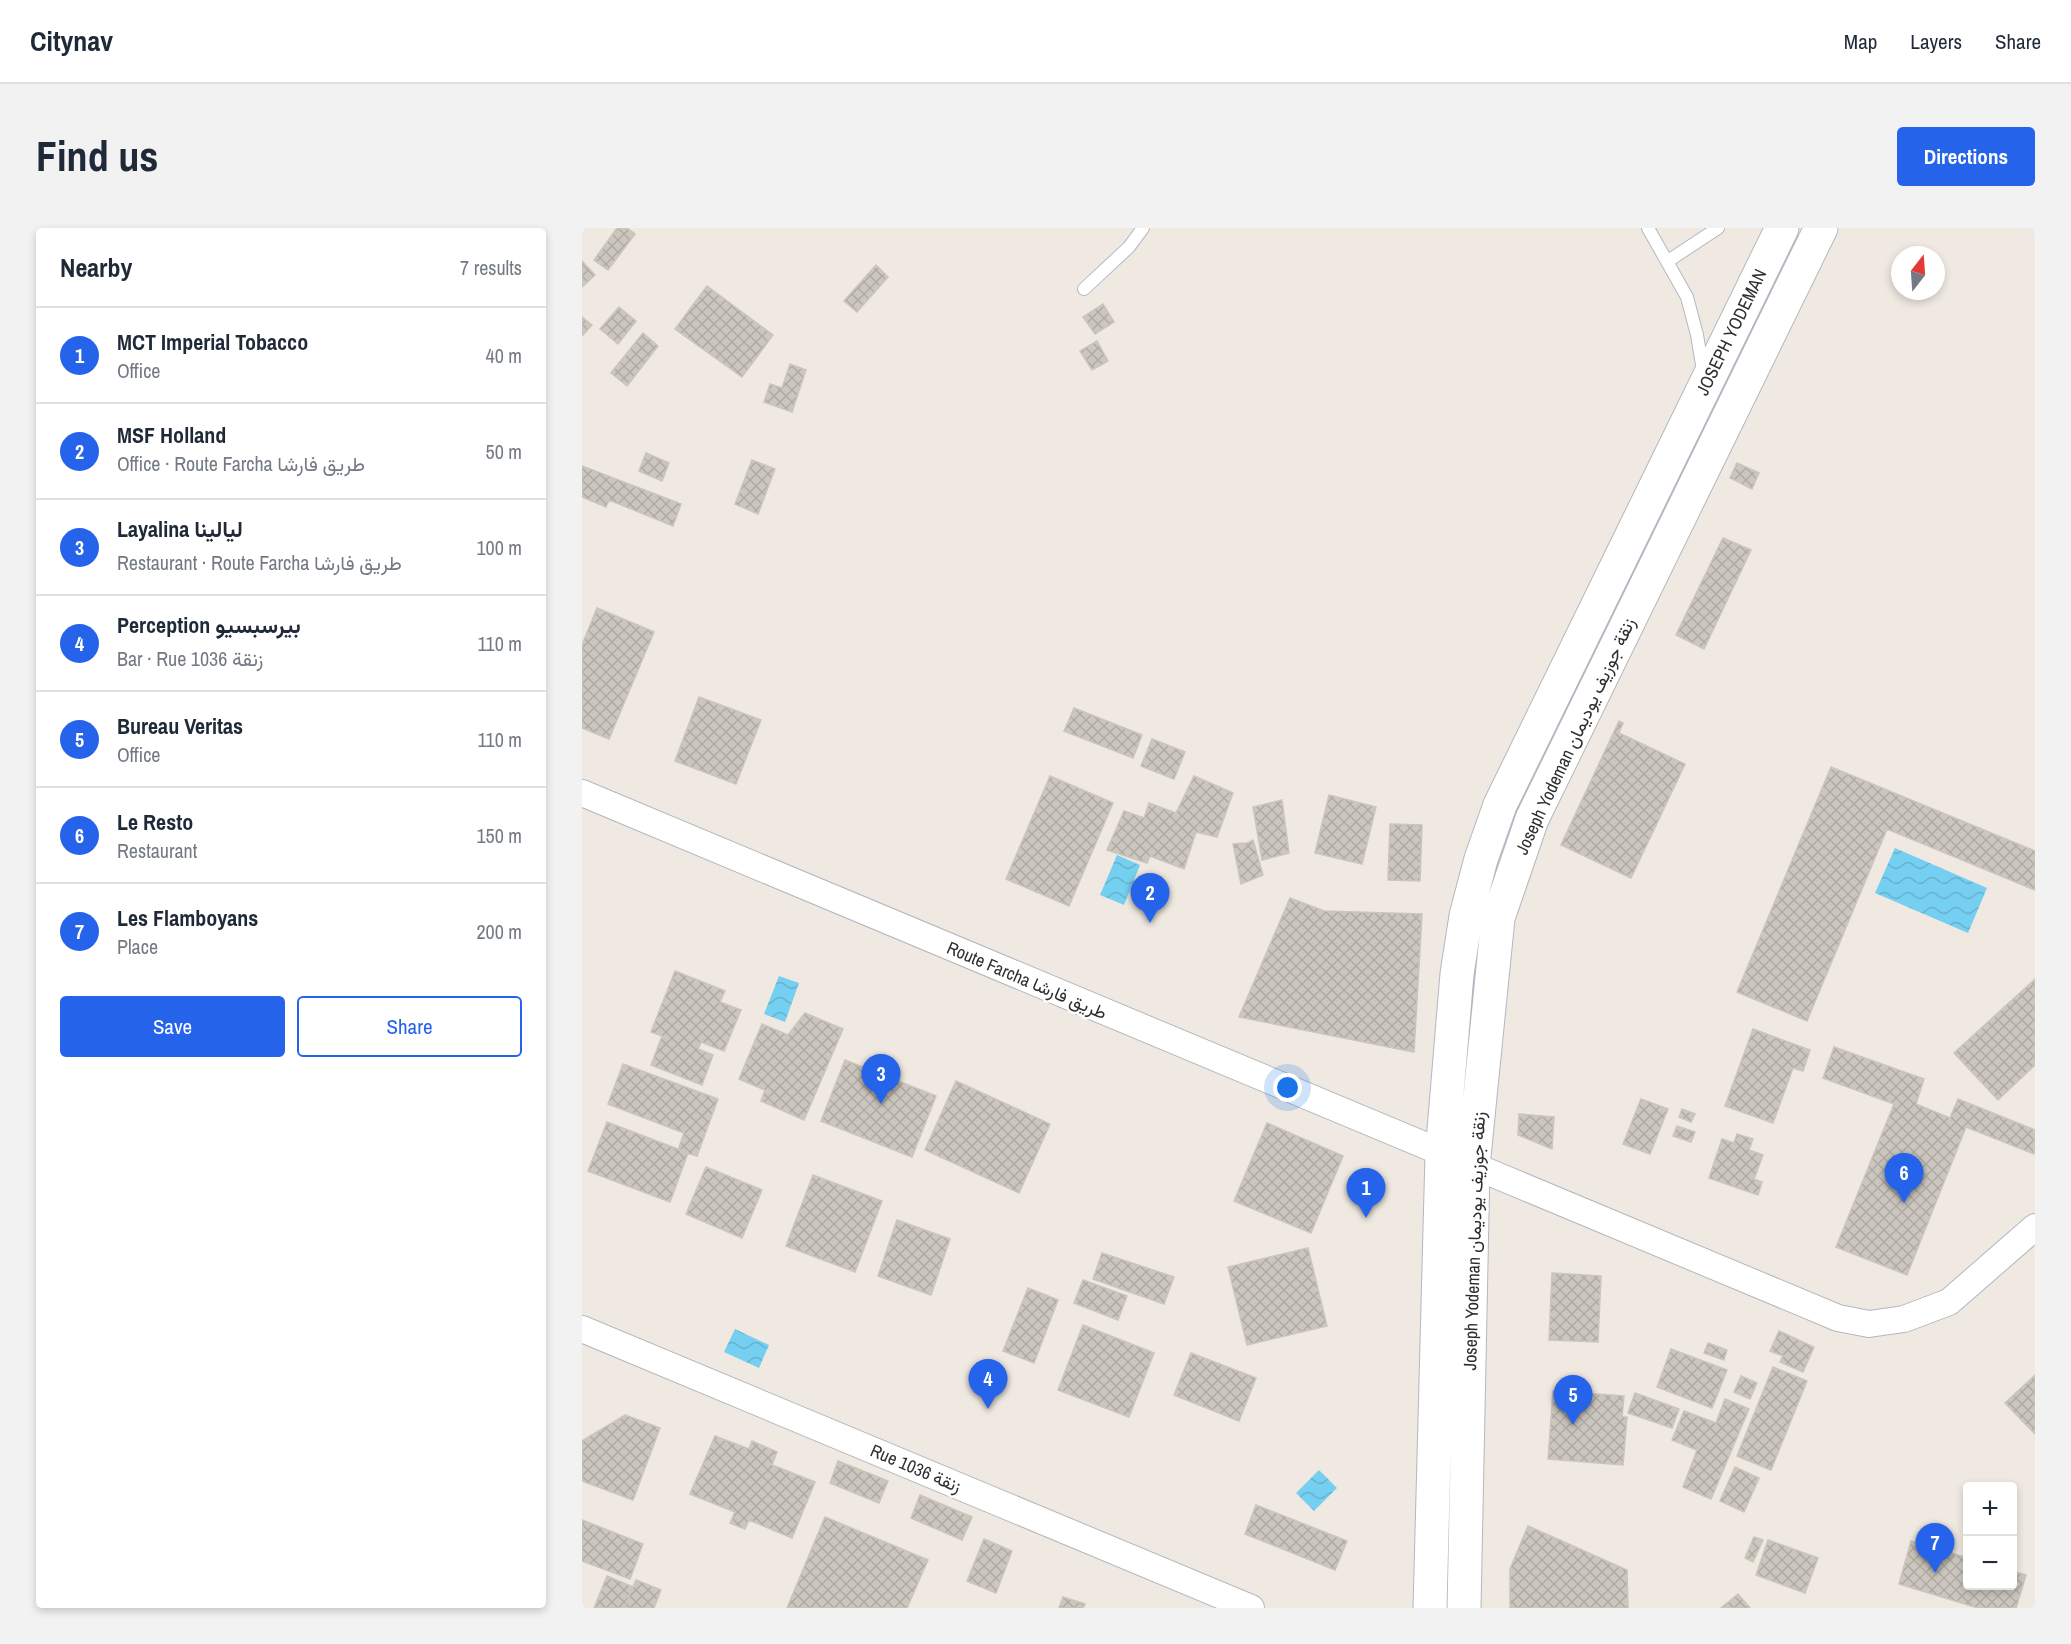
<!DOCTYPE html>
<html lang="en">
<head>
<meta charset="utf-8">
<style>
  :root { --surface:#fff; --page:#f2f2f3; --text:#1f2937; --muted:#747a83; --line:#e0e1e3; --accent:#2563eb }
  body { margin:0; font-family:"Archivo Narrow",Vazirmatn,sans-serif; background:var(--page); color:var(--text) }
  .controls { position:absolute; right:18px; bottom:18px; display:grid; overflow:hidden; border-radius:6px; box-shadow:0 3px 9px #0003 }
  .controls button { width:54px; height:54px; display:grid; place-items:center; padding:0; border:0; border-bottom:2px solid var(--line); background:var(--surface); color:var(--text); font:30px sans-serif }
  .compass { position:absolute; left:1309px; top:18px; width:54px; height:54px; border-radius:50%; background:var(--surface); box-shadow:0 3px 9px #0003; rotate:17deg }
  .you { position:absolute; left:706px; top:860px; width:21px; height:21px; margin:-15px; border:4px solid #fff; border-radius:50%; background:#1a73e8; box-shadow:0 0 0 9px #1a73e833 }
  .badge { display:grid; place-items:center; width:39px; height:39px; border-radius:50%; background:var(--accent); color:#fff; font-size:20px; font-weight:700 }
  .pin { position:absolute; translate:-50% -50px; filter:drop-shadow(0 2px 3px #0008) }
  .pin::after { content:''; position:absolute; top:32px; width:21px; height:18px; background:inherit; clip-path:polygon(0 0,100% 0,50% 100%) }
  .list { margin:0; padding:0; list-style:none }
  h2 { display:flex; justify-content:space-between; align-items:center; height:78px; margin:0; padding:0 24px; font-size:26px }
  h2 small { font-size:20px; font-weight:400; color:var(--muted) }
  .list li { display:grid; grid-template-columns:39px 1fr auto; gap:18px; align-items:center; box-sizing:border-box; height:96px; padding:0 24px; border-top:2px solid var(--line) }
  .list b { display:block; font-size:22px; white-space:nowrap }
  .list p { margin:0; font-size:20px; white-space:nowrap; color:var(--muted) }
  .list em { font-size:20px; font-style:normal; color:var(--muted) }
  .actions { display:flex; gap:12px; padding:18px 24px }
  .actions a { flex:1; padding:14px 0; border:2px solid var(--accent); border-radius:6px; text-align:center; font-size:21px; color:var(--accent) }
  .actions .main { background:var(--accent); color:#fff }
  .map { position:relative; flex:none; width:1453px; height:1380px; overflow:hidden; border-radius:6px }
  header { display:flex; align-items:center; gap:36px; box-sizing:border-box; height:84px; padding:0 30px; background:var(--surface); border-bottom:2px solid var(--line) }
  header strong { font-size:28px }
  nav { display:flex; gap:33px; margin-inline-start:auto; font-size:21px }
  .intro { display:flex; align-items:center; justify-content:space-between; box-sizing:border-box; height:144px; padding:0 36px }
  h1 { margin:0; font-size:42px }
  .button { padding:15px 27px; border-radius:6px; background:var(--accent); color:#fff; font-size:21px; font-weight:700 }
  main { display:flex; gap:36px; padding:0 36px }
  aside { flex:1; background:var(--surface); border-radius:6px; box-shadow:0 3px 9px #0003 }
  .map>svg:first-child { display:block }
  .water { fill:url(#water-waves) }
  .building { fill:url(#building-cross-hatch); stroke:#cbc5ba; stroke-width:1.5 }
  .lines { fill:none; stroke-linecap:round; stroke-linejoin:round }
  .lane-casing { stroke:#b4b7c1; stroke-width:14 }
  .street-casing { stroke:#b4b7c1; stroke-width:28 }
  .secondary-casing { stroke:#b4b7c1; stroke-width:35 }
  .lane { stroke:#fff; stroke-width:12 }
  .street { stroke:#fff; stroke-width:26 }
  .secondary { stroke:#fff; stroke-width:33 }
  .labels { text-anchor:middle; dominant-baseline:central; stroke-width:5; stroke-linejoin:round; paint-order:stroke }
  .street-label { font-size:18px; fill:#2e2e2e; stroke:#fff }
</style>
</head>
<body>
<header>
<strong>Citynav</strong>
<nav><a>Map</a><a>Layers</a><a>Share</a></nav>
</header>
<div class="intro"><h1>Find us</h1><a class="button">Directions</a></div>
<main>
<aside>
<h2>Nearby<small>7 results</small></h2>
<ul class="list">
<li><span class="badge">1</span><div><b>MCT Imperial Tobacco</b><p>Office</p></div><em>40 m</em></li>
<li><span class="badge">2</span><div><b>MSF Holland</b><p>Office · Route Farcha طريق فارشا</p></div><em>50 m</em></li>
<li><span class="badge">3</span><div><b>Layalina ليالينا</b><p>Restaurant · Route Farcha طريق فارشا</p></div><em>100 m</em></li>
<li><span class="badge">4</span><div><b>Perception بيرسبسيو</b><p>Bar · Rue 1036 زنقة</p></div><em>110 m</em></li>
<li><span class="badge">5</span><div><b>Bureau Veritas</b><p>Office</p></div><em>110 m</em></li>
<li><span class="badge">6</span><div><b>Le Resto</b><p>Restaurant</p></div><em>150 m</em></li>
<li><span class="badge">7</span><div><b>Les Flamboyans</b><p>Place</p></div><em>200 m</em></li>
</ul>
<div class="actions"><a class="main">Save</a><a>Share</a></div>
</aside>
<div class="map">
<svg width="1453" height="1380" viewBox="0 0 1453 1380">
  <defs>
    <pattern id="water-waves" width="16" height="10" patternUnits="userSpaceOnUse" patternTransform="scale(1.5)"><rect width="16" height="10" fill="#75cff0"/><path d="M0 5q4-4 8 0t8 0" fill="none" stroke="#66b2ce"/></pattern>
    <pattern id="building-cross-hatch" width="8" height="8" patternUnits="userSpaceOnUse" patternTransform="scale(1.5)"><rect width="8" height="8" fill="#cbc7bf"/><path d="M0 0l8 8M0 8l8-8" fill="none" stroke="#afaba4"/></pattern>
  </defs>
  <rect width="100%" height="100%" fill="#efe9e1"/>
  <!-- water -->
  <path class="water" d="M1313,620L1405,660L1386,705L1293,665Z
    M535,627L558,637L542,677L518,667Z
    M197,748L217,755L203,794L182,786Z
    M153,1101L187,1117L177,1140L142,1124Z
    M737,1242L755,1260L732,1283L714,1265Z"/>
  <!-- building -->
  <path class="building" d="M35,0H45L53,6L26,42L12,32Z
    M0,33L13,47L0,59Z
    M294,37L306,49L275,84L262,73Z
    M125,58L191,107L160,149L93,101Z
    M521,76L532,94L513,106L501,89Z
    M37,79L54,93L36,116L18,101Z
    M0,89L10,97L0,108Z
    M61,105L76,118L45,158L29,145Z
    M515,113L526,133L510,142L498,123Z
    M208,136L224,142L210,184L182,174L188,156L200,160Z
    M64,225L87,235L80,253L57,243Z
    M170,232L193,241L176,286L153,276Z
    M1155,235L1177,245L1170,261L1148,250Z
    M0,238L99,276L91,298L27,272L24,279L0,269Z
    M1141,310L1169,322L1122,421L1094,407Z
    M15,380L72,404L27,511L0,500V417Z
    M117,469L179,492L154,556L93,533Z
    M492,480L560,507L551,530L482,503Z
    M1037,493L1041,495L1037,505L1103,536L1049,650L979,617Z
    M570,511L603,524L592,551L559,538Z
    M1249,539L1453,623V662L1305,601L1225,793L1155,764Z
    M468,548L531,575L487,678L424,651Z
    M612,548L651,565L635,609L614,604L602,641L568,628L565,635L525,622L542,583L562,590L567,575L594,585Z
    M747,567L794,579L780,636L733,625Z
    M700,572L707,625L680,632L671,579Z
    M808,596L840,597L838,653L806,652Z
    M671,612L681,647L659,656L651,616L665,615Z
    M708,670L742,683L840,686L832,824L657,789Z
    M93,743L143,763L138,774L159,782L142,823L119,814L116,821L131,827L120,857L69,837L80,808L69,804Z
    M1453,751V837L1416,872L1372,825Z
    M223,785L261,801L222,892L179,873L183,862L157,851L180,796L206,807Z
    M1171,801L1228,822L1221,843L1211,840L1191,895L1143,878Z
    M1252,819L1342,851L1334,876L1368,890L1376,871L1453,902L1452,926L1384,899L1325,1047L1254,1019L1312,876L1241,850Z
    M263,832L354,868L330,929L239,893Z
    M41,836L136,871L115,928L96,922L102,905L26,876Z
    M374,853L468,896L437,965L343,922Z
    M1059,871L1086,881L1068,926L1041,916Z
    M1100,881L1113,886L1109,894L1097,889Z
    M937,886L972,889L970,921L936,907Z
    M25,894L106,925L88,974L6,943Z
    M685,895L761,928L729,1005L652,973Z
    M1095,898L1113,904L1109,914L1091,908Z
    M1155,906L1171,911L1167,922L1181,927L1172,951L1180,954L1176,967L1127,950L1140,911L1152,915Z
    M124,939L180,962L160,1010L104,986Z
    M231,947L300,973L273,1044L204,1018Z
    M315,992L368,1011L349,1067L296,1048Z
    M726,1020L745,1098L665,1117L646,1039Z
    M520,1025L592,1049L582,1076L511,1051Z
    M970,1045L1019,1048L1016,1114L967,1112Z
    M501,1052L545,1068L536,1092L492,1075Z
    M446,1060L476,1072L452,1135L421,1123Z
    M501,1097L572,1125L547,1189L476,1162Z
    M1197,1103L1232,1119L1221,1144L1198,1134L1201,1128L1188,1123Z
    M1126,1115L1145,1122L1142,1132L1122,1125Z
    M1089,1121L1145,1142L1130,1180L1075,1159Z
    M609,1125L674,1150L657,1193L592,1167Z
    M1191,1139L1225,1153L1189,1242L1155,1228Z
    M1453,1147V1206L1423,1175Z
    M1159,1148L1175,1155L1168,1171L1152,1164Z
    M971,1163L1042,1168L1040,1189H1045L1041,1237L966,1231Z
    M1053,1165L1097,1181L1090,1200L1046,1185Z
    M1143,1171L1167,1181L1129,1271L1101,1259L1115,1222L1090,1212L1102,1183L1134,1195Z
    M43,1187L78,1200L51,1272L0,1253V1213Z
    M133,1208L167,1221L170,1213L195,1224L190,1237L233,1254L210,1310L167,1292L163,1301L148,1295L153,1284L108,1266Z
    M256,1233L306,1253L297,1275L248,1255Z
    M1153,1239L1177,1250L1162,1284L1138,1273Z
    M338,1267L390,1289L380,1312L329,1290Z
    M674,1277L765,1313L753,1342L663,1306Z
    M243,1289L346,1332L325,1380H205Z
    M0,1292L61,1316L48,1351L0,1333Z
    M946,1298L1045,1342L1046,1380H928V1341Z
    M1172,1309L1181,1312L1171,1334L1163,1330Z
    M402,1311L430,1323L414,1365L385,1353Z
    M1186,1312L1236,1330L1223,1365L1174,1347Z
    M1329,1313L1386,1330V1358H1430V1343L1444,1347L1434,1380H1396L1317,1356Z
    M25,1348L51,1359L42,1380H12Z
    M54,1352L79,1362L72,1380H42Z
    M1156,1366L1168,1380H1139Z
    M481,1369L503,1376L501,1380H477Z"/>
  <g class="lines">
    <defs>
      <path id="lane" d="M1066,0L1105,69L1115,107L1121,143
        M1086,33L1136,0
        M502,61L547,19L561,0"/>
      <path id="street" d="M0,565L1256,1090L1287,1096L1322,1091L1367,1074L1453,999
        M0,1101L669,1380"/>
      <path id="secondary" d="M848,1380L860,926L875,746L884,688L899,631L918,577L1200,0
        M882,1380L891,938L916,690L950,591L1239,0"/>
    </defs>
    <!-- lane casing -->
    <use href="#lane" class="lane-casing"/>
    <!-- street casing -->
    <use href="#street" class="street-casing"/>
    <!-- secondary casing -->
    <use href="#secondary" class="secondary-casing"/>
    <!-- lane -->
    <use href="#lane" class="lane"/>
    <!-- street -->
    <use href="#street" class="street"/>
    <!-- secondary -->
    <use href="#secondary" class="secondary"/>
  </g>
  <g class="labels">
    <!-- street labels -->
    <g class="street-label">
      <text transform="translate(1149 104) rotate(-64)">JOSEPH YODEMAN</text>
      <text transform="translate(993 508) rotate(-65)">Joseph Yodeman زنقة جوزيف يوديمان</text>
      <text transform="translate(445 752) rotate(23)">Route Farcha طريق فارشا</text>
      <text transform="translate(892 1013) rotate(-88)">Joseph Yodeman زنقة جوزيف يوديمان</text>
      <text transform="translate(334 1240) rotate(23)">Rue 1036 زنقة</text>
    </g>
  </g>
</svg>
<div class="controls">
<button>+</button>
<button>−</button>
</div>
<svg class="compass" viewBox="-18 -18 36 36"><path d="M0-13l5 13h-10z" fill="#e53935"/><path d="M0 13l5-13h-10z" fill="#747a83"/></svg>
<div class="you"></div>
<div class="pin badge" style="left:784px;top:990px">1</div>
<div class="pin badge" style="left:568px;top:695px">2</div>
<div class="pin badge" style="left:299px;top:876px">3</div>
<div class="pin badge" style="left:406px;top:1181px">4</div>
<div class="pin badge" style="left:991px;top:1197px">5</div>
<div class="pin badge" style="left:1322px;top:975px">6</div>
<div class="pin badge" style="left:1353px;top:1345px">7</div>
</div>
</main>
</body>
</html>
